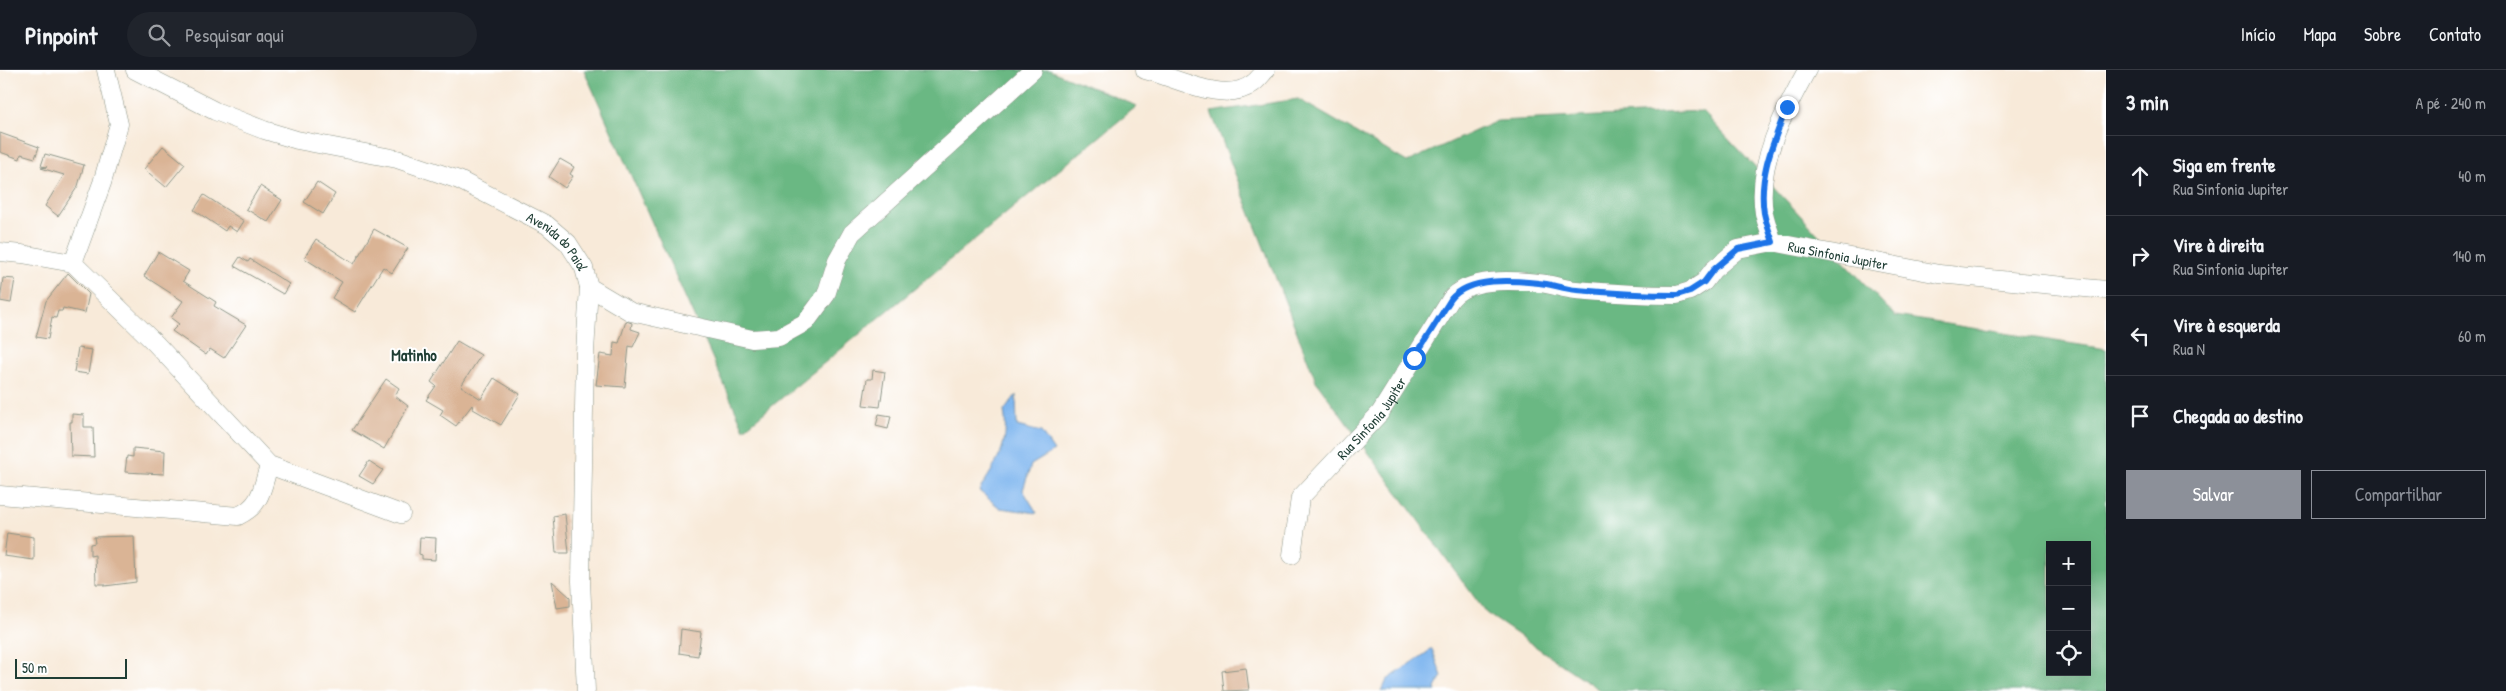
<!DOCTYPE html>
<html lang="pt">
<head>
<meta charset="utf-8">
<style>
  :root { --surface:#171b24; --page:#20242c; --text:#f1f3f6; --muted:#9ea1a6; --line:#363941; --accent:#8c9099 }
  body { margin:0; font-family:"Patrick Hand",sans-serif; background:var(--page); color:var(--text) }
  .controls { position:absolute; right:15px; bottom:15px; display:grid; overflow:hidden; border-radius:0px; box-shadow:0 5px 20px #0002 }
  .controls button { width:45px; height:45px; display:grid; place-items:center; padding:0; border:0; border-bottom:1px solid var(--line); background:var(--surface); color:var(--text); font:25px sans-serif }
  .scale { position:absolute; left:15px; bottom:12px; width:112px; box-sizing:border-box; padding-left:5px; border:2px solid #1f3d34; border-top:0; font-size:14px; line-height:18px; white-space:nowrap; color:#1f3d34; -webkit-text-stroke:4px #fff; paint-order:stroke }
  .stop { position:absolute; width:15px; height:15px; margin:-11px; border:4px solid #1a73e8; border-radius:50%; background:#fff }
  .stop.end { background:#1a73e8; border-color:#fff; box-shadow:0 1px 5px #0008 }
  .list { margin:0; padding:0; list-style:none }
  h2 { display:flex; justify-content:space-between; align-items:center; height:65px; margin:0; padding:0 20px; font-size:21px }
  h2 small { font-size:16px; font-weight:400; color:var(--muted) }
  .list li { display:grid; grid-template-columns:32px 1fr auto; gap:15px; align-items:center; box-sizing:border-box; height:80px; padding:0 20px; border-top:1px solid var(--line) }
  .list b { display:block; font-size:19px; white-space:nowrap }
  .list p { margin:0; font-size:16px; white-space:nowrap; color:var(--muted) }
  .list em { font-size:16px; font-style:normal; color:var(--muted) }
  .actions { display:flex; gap:10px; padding:15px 20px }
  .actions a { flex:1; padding:11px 0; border:1px solid var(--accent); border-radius:0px; text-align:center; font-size:18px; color:var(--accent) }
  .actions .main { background:var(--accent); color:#fff }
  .icon { flex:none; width:28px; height:28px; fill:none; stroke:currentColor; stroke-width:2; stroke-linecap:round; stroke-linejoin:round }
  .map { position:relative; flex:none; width:2106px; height:621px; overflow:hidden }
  header { display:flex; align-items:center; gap:30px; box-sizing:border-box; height:70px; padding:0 25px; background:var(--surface); border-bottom:1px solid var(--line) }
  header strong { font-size:24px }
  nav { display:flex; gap:28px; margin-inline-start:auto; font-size:18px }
  .search { width:350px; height:45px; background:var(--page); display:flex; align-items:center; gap:12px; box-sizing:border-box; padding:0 18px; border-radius:28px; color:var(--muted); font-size:19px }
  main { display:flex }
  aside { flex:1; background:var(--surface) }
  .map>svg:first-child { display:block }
  .forest { fill:#6ab883; stroke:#447a5c; fill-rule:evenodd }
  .water { fill:#7fb6ef; stroke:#4f7a92 }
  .building { fill:#dab495 }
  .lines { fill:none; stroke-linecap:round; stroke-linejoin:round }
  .street-casing { stroke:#8c9486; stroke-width:19 }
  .street { stroke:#fff; stroke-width:18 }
  .route { stroke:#1a73e8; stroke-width:6 }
  .labels { text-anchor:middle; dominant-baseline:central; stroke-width:4; stroke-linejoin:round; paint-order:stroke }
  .street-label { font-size:14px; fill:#1f3d34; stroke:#fff }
  .quarter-label { font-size:16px; font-weight:bold; fill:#1f3d34; stroke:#fff }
</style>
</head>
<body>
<header>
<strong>Pinpoint</strong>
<div class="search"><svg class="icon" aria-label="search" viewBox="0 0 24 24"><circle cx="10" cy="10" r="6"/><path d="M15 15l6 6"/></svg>Pesquisar aqui</div>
<nav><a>Início</a><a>Mapa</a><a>Sobre</a><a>Contato</a></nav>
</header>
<main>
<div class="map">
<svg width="2106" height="621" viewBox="0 0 2106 621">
  <rect width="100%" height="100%" fill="#fff"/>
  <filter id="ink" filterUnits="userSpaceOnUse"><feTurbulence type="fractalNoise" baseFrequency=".02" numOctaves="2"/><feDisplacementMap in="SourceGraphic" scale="10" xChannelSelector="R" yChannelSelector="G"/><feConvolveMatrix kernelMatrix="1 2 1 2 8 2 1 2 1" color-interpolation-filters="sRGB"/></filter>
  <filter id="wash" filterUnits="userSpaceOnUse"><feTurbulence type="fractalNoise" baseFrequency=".0096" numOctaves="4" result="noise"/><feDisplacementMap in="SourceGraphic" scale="20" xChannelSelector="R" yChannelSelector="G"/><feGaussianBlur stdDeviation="1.12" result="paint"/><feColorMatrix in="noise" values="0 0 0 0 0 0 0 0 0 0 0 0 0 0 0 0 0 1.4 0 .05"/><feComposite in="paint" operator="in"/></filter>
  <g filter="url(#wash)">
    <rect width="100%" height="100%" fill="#f8ead9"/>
    <!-- forest -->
    <path class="forest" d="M584,0H1049L1137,36L744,359Z
      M1298,29L1407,92L1497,51L1702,41L1895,246L2106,279V621H1601L1486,543L1316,311L1211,42ZM2050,475H2087V602H2050Z"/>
    <!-- water -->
    <path class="water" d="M1016,325L1017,356L1041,362L1054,381L1031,395L1023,420L1037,443L1000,438L979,421C996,393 1010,376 1004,341Z
      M1432,579L1442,606L1435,618L1436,621H1382L1387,610Z"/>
    <g id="blocks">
      <!-- building -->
      <path class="building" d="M0,63L39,77L35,88L21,84L20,89L0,82Z
        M163,76L185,94L166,117L144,99Z
        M45,84L84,95L78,116L58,146L45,136L64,105L41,98L47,97L41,96Z
        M560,89L574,97L570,104L573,106L565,118L549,107Z
        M317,112L335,124L323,144L304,132Z
        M260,116L282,130L268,152L246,139Z
        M204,125L244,151L237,162L228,156L225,161L194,140Z
        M374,159L408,178L392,203L383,197L355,242L332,228L342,212L304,188L316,169L354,194Z
        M158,182L189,201L183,211L216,232L214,236L246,255L224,288L210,279L206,285L172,261L179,254L171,248L183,231L144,206Z
        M240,187L248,192L250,189L289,214L283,224L234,196Z
        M68,203L89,224L85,243L63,238L62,241H58L56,248L52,247L48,269L36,267L46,231Z
        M3,208L15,209L11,233L0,231Z
        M626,251L632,253L631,259L640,262L633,277L629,276L625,317L596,315L600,284L613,286L614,272L619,273Z
        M457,271L481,285L461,316L481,329L494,308L520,324L501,355L473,339L472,335L456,356L440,345L443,340L426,330L436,316L431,312Z
        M78,278L92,280L88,304L74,302Z
        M873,300L885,302L880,337L863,335L867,309H872Z
        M386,309L399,318L395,326L408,336L384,379L352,360Z
        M72,344L84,345V357H93L94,387L71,386L70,352H72Z
        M879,344L891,346L888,359L876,356Z
        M133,378L165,381L164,404L125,402L127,386L133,387Z
        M369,391L383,400L373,414L359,406Z
        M565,444L569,483H556L553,446Z
        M7,463L34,467V490L4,486Z
        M134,466L136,512L105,516V514H96L95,485L90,486V474L95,473L94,467Z
        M420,467L436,468L435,490L422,489V485L419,484Z
        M552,511L570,527V536L557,538Z
        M681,559L701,562L698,586L679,583Z
        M1246,598L1249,620L1224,621L1222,601Z"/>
    </g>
  </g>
  <g filter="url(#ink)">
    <use href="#blocks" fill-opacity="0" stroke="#8c9486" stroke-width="1"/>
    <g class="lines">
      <defs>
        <g id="street">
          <path id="s1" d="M135,0L215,41L264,60L297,70L397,89L459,110L547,155L568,173L584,198L589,217L585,282L581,511L586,621"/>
          <path d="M1145,0C1175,7 1224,35 1252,14C1257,11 1262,4 1266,0"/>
          <path d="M1773,172C1770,163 1766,153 1764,143C1756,93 1784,42 1807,0"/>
          <path d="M0,182L22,184L73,193L156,274L269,395L401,444"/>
          <path d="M73,193L102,113L119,54L106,0"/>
          <path d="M589,217L631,242L752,269L779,267L806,252L826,225L837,190L852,163L1033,0"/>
          <path d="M0,425L238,446C262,435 262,418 269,395"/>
          <path id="s2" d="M1292,485L1300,428L1380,343L1451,229C1469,207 1512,210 1539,213C1551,214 1564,219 1576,220C1610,223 1643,225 1677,225L1690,221L1704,212L1713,200L1738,179L1773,172L1939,204L2106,220"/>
        </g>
      </defs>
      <!-- street casing -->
      <use href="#street" class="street-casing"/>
      <!-- street -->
      <use href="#street" class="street"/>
    </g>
  </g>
  <g class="lines" filter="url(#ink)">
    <!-- route -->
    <path class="route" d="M1414,288L1451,229C1469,207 1512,210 1539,213C1551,214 1564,219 1577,220C1610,223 1643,225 1677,225L1690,221L1704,212L1713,200L1738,179L1773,172C1770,163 1766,153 1764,143C1758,105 1774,71 1787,37"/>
  </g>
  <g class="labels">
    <!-- street labels -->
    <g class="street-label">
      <text stroke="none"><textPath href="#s1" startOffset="462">Avenida do Paiol</textPath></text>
      <text stroke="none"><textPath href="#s2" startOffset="720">Rua Sinfonia Jupiter</textPath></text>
      <text stroke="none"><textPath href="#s2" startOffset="165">Rua Sinfonia Jupiter</textPath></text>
    </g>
    <!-- quarter labels -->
    <g class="quarter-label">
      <text x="414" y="285">Matinho</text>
    </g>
  </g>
</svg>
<div class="controls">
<button>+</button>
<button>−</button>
<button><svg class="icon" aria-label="locate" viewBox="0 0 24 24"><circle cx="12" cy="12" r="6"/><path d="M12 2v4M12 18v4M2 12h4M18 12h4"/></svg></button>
</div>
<div class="scale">50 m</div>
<div class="stop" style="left:1414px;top:288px"></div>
<div class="stop end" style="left:1787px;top:37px"></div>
</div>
<aside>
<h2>3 min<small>A pé · 240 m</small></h2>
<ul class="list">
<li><svg class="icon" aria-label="ahead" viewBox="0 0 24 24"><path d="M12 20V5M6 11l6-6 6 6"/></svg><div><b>Siga em frente</b><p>Rua Sinfonia Jupiter</p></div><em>40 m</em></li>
<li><svg class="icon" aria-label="right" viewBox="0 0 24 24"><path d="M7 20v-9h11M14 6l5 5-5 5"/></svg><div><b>Vire à direita</b><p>Rua Sinfonia Jupiter</p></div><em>140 m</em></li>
<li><svg class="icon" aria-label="left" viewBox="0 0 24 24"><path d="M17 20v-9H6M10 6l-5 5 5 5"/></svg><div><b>Vire à esquerda</b><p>Rua N</p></div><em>60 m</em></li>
<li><svg class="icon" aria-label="arrive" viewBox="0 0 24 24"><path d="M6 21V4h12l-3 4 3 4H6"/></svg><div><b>Chegada ao destino</b></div></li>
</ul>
<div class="actions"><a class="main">Salvar</a><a>Compartilhar</a></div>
</aside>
</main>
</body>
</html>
